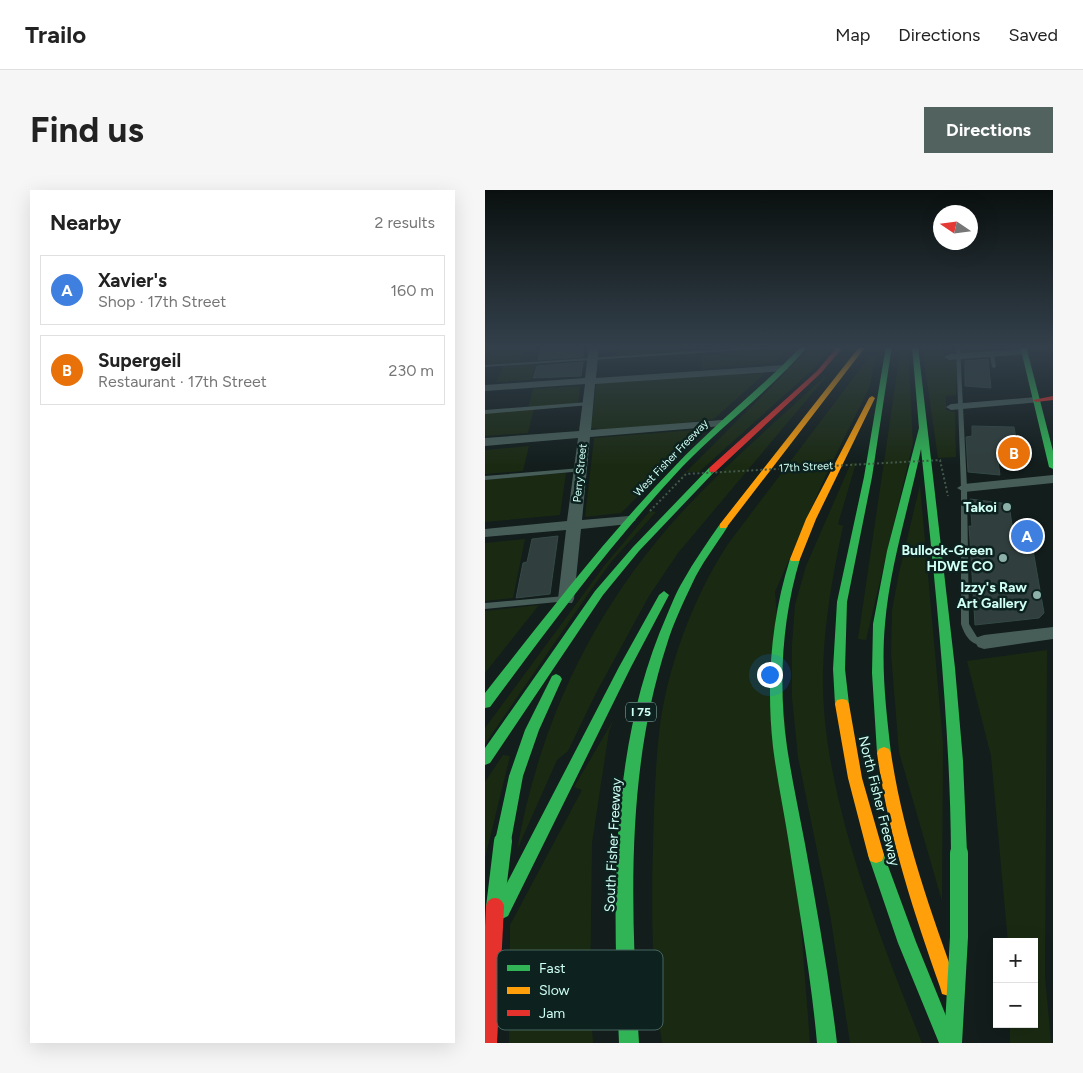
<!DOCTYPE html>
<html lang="en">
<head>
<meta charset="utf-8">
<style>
  :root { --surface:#fff; --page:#f6f6f6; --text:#222; --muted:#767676; --line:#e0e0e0; --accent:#52625f }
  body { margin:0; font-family:Figtree,sans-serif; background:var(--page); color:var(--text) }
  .controls { position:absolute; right:15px; bottom:15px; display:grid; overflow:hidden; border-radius:0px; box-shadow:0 5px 20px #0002 }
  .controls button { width:45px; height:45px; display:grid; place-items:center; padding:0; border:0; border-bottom:1px solid var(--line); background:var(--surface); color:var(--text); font:25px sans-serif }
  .compass { position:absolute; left:448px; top:15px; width:45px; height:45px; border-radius:50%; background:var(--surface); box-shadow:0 5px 20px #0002; rotate:283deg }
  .you { position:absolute; left:284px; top:484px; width:18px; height:18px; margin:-12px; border:4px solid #fff; border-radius:50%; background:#1a73e8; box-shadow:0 0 0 8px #1a73e833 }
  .badge { display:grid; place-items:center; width:32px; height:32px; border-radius:50%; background:var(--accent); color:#fff; font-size:16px; font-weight:700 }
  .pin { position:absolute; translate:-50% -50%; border:2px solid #fff; box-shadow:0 1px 5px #0006 }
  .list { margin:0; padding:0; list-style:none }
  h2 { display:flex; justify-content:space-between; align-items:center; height:65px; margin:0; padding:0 20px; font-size:21px }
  h2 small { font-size:16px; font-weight:400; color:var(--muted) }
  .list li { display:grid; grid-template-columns:32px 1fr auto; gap:15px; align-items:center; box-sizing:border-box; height:70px; margin:0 10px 10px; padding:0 10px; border:1px solid var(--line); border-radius:0px }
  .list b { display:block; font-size:19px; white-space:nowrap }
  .list p { margin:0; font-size:16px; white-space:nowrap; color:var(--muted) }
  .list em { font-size:16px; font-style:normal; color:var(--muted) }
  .map { position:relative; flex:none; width:568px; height:853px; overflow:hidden; border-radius:0px }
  header { display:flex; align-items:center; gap:30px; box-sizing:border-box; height:70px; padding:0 25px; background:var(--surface); border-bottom:1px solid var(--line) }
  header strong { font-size:24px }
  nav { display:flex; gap:28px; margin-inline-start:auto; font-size:18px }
  .intro { display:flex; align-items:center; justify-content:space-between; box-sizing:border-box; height:120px; padding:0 30px }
  h1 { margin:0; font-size:35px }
  .button { padding:12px 22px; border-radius:0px; background:var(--accent); color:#fff; font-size:18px; font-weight:700 }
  main { display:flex; gap:30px; padding:0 30px }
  aside { flex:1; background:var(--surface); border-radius:0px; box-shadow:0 5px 20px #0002 }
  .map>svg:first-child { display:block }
  .green { fill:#1a2a12 }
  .building { fill:#303f3d; stroke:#344945 }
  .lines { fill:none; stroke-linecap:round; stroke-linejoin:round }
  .lane { fill:#475e58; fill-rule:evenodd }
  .street { fill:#475e58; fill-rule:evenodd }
  .fast { fill:#30b455; fill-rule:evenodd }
  .slow { fill:#ff9f0a; fill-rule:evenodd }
  .jam { fill:#e5322d; fill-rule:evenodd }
  .path-bridge { stroke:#43584a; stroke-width:2; stroke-dasharray:2 2.5; stroke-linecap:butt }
  .fast-bridge { stroke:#30b455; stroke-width:18 }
  .jam-bridge { stroke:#e5322d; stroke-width:18 }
  .poi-dot { fill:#8db0a9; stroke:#0d221f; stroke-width:2 }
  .labels { text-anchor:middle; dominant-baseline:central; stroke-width:5; stroke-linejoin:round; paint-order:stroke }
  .far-street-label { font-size:11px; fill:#cffff5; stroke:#0d221f }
  .shield { fill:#0d221f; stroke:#95bdb5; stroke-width:1 }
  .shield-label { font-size:12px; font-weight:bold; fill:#cffff5 }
  .poi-label { font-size:14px; font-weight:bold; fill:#cffff5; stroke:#0d221f; text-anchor:end }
  .street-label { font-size:14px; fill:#cffff5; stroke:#0d221f }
  .key { fill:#0d221f; stroke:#47645f; stroke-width:1 }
  .key-label { font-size:14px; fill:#cffff5 }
</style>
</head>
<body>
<header>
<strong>Trailo</strong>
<nav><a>Map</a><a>Directions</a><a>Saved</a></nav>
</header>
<div class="intro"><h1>Find us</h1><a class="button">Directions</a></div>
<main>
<aside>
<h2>Nearby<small>2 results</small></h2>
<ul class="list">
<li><span class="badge" style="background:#3f7fe0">A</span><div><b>Xavier's</b><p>Shop · 17th Street</p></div><em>160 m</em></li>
<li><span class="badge" style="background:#e8710a">B</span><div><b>Supergeil</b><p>Restaurant · 17th Street</p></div><em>230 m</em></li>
</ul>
</aside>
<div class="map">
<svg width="568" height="853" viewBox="0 0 568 853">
  <rect width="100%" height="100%" fill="#121d1c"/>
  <!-- green -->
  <path class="green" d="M8,156H40L34,172L0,174Z
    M134,156H164V164L133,166Z
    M327,156H348L324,183L214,282H202L183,300Z
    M416,156H423L428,253L381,450L373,449Z
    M437,156H457L461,171H472L471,205L461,206V220L470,222L471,267L453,268Z
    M303,159L288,173L217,179L216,165Z
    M384,167H391L384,198L340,287L290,402L325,853H177C167,787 166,723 168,657C169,619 170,581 174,544C181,480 208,407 243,354Z
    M51,174L46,190L11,192L18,176Z
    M259,182L261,185L280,183L229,229L194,233L227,231L224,232L112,241V238L106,239L111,195L116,192Z
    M339,187H341L193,363L164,406L111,503L83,561L72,570L32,660C55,532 108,419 197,322C241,274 292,231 339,187Z
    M93,196L95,197L93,214L43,218L48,199Z
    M49,219L43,243L0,246V222Z
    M220,239L136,323L100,327L109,248Z
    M44,256L38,281L0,284V260Z
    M366,273H371L353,334L358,336C348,384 339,432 338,482C335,599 394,745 437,853H365L345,724L313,567L307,507V455L310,415L321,376Z
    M81,283L75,325L0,332V290Z
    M435,295L458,553L457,711L414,562L406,464L407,420L414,383Z
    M165,321L171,322L126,372L108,397L0,554V538L119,376Z
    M40,349L28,408L0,411V353Z
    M54,415L0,483V421Z
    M562,460L560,786L566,853H525V834H549V752H523L506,566L482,471Z
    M129,529L124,541L107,653L105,804L108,853H24L25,735L97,600L89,597Z
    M18,565L25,566L0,668V592Z"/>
  <!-- building -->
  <path class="building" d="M92,157L98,160V167L53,170L56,160Z
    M503,169L506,198L480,196V171Z
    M98,172L96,186L48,188L52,176Z
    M487,236L529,237L534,266L512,264L515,285L483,282L481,247L487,246Z
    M485,309L524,314L527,335L544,337L559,423L554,428L490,435L485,350L484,336H487Z
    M73,346L65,404L31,408L38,373L42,372L47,349Z"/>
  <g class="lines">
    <!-- lane -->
    <path class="lane" d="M284,156H316L321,158L319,159L306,157L0,177V175Z
      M471,156H475L482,298L484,434L492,447L502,450L504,452L502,454C487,458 480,446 476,434V298Z
      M507,163L509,164L511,177L509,178L507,177L505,164Z
      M103,212L105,213V215L0,224V220Z
      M96,278L99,280L98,281L0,290V286Z
      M80,406L84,409L83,411L0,419V413Z"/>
    <!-- street -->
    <path class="street" d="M104,156H114L111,188L299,175L304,178L299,181L110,194L106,240L237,230L243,233L237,236L105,247L97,330L144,326L151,330L144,334L96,339L89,409L87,413H75L73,409L81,340L0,347V339L82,331L93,248L0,256V248L94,241L100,194L0,201V195L100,188Z
      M539,159L544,162L542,164L464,170L459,167L464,164Z
      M551,207L556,210L555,212L466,220L461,217L466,214Z
      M568,285V293L479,302L472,298L479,294Z
      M568,437V449L499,459L493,457L490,452L493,447L499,445Z"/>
    <!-- fast -->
    <path class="fast" d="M317,156H323C285,201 237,235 197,277C127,352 66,435 5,517L0,518V503C61,426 121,347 190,276C230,234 276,198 317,156Z
      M401,156H407L387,287L362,412L360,479L364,514L362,518L357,519L352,518L350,514L348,479L352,412L379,287Z
      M427,156H433L470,478L478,571L482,663L480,668L474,671L468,668L466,663C465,528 450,394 436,259C424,317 405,375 400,434C396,477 401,520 406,563L404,567L399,569L394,567L392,563L387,483L388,434L402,361L434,238Z
      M535,156H541L568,261V279L564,277Z
      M224,278H227L231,280L154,361L118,405L5,573L0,575V558L110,401L148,357Z
      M238,333L243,336C231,355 216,374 207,394C198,413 188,434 182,454C140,583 146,720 154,853H134C128,710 123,559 182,425C187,414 191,402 198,391C209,371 222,353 235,334Z
      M310,366L315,369C297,429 293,495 302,557C307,590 314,622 320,654C332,720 344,786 352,853H332C326,786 314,720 304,654C299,622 292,589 288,557C281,494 286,429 305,369Z
      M179,401L184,405L146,477L23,726L17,729L11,726L8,720L11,714L134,477L174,405Z
      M71,484L75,486L77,489L54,540L38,586L26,651L24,656L18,659L12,656L10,651L24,586L40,540L67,486Z
      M391,657L397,659L399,665L431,752L472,853H454L413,753L383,665L385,659Z"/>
    <!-- slow -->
    <path class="slow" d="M375,156H381L241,338H235V334Z
      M387,206L390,208L331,329L315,369L314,371H306L305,369L321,329L384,208Z
      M357,509L362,510L364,514L377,588L399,665L397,671L391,673L385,671L383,665L363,588L350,514L352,510Z
      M399,557L404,559L406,563C418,644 445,720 473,797L471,804L464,806L457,804L455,797C428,720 403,644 392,563L394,559Z"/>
    <!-- jam -->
    <path class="jam" d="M353,156H359L336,183L230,282H224V278L332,181Z
      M568,206V210L551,212L548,210Z"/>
    <!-- path-bridge -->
    <path class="path-bridge" d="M165,321L201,284L455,270L463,306"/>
    <!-- fast-bridge -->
    <path class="fast-bridge" d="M10,717L18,651
      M468,853L474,747V663"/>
    <!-- jam-bridge -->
    <path class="jam-bridge" d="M3,853L10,717"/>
  </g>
  <!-- sky -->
  <linearGradient id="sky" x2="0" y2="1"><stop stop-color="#0a100f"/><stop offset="0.57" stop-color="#33404b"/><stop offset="1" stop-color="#33404b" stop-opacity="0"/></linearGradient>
  <rect width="568" height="276" fill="url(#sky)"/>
  <!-- markers -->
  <g class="poi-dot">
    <circle cx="522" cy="317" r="5"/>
    <circle cx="518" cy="368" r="5"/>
    <circle cx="552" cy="405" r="5"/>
  </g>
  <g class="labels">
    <!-- far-street labels -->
    <g class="far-street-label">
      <text transform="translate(186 268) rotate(-46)">West Fisher Freeway</text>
      <text transform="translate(321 277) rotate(-3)">17th Street</text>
      <text transform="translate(95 283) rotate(-84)">Perry Street</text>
    </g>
    <!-- shield labels -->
    <rect class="shield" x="141" y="512.5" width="30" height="19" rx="4"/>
    <g class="shield-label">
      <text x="156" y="522">I 75</text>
    </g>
    <!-- poi labels -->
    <g class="poi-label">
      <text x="512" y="317">Takoi</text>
      <text x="508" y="360">Bullock-Green<tspan x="508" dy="16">HDWE CO</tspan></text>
      <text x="542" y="397">Izzy's Raw<tspan x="542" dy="16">Art Gallery</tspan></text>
    </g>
    <!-- street labels -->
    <g class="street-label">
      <text transform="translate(394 611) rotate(76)">North Fisher Freeway</text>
      <text transform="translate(128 655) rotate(-87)">South Fisher Freeway</text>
    </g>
  </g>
  <!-- legend -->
  <rect x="12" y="760" width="166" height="80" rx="8" class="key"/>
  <rect x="22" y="775" width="23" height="6" fill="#30b455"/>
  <rect x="22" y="797" width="23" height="7" fill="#ff9f0a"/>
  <rect x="22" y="820" width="23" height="6" fill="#e5322d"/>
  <g class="key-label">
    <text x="54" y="783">Fast</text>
    <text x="54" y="805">Slow</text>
    <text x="54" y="828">Jam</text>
  </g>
</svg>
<div class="controls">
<button>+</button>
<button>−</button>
</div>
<svg class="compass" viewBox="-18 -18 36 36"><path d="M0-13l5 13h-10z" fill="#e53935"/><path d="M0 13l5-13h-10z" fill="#767676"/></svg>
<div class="you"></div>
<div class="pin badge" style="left:542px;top:346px;background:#3f7fe0">A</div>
<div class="pin badge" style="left:529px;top:263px;background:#e8710a">B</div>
</div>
</main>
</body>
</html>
